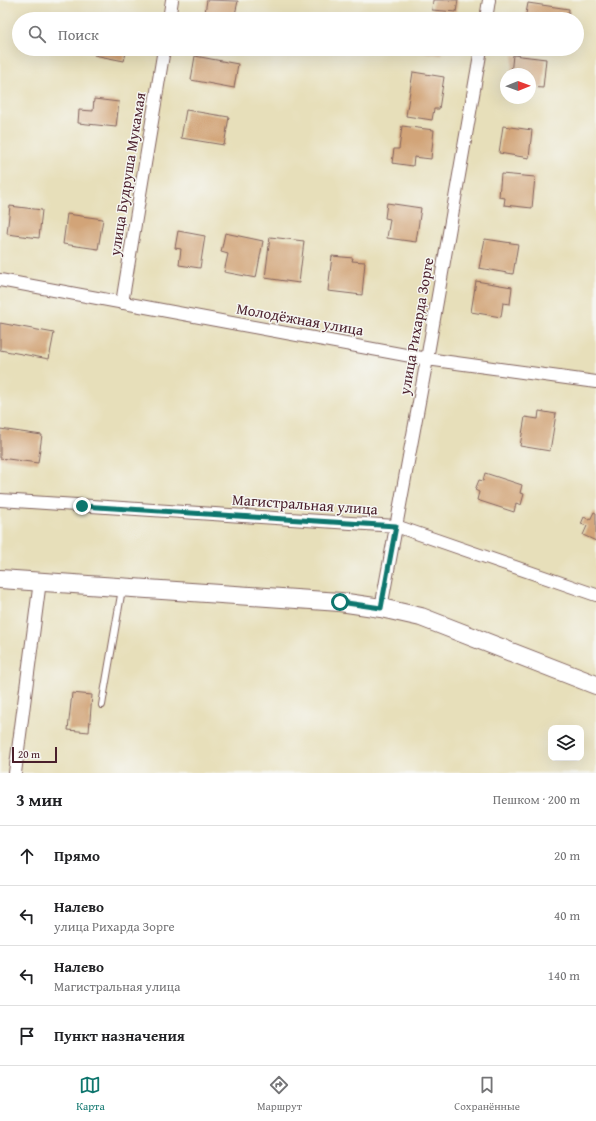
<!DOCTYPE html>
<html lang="ru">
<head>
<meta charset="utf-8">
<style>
  :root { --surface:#fff; --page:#f6f6f6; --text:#202124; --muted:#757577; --line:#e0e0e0; --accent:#0f766e }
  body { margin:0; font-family:"Gentium Book Plus",serif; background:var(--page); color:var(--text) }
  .controls { position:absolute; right:12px; bottom:12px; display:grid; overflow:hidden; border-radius:8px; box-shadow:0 4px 16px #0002 }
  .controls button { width:36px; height:36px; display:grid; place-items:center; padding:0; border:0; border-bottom:1px solid var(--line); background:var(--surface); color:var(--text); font:20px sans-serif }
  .compass { position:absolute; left:500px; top:68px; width:36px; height:36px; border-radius:50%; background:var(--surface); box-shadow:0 4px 16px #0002; rotate:89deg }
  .scale { position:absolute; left:12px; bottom:10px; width:45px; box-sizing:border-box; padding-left:4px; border:2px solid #4a1f2b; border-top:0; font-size:11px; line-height:14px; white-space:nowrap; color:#4a1f2b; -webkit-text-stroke:3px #f6f6f2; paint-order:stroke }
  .stop { position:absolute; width:12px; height:12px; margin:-9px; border:3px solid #0f766e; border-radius:50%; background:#fff }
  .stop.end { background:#0f766e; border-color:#fff; box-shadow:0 1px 4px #0008 }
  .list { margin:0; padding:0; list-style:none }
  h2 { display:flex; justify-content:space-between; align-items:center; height:52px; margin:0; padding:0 16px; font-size:17px }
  h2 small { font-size:13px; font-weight:400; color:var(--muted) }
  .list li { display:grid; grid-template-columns:26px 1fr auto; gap:12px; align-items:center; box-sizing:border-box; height:60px; padding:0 16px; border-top:1px solid var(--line) }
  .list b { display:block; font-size:15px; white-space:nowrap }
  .list p { margin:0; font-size:13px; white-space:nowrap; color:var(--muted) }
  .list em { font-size:13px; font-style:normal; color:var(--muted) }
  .icon { flex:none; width:22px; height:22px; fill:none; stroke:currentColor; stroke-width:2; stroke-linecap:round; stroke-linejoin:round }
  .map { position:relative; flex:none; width:596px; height:773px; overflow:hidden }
  .search { position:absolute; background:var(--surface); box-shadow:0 4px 16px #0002; left:12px; right:12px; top:12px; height:44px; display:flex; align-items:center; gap:10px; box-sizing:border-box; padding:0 14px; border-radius:22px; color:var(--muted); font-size:15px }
  .sheet { height:292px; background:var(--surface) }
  nav { display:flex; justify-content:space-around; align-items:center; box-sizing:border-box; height:56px; border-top:1px solid var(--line); background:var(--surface); font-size:11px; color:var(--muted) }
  nav a { display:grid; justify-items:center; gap:2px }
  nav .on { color:var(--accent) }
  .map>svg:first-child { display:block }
  .building { fill:#d2a478 }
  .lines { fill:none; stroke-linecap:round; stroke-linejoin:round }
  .service-casing { stroke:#81625d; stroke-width:8 }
  .minor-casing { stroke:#81625d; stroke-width:14 }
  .secondary-casing { stroke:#81625d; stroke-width:20 }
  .service { stroke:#fff; stroke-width:6 }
  .minor { stroke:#fff; stroke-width:12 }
  .secondary { stroke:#fff; stroke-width:18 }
  .route { stroke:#0f766e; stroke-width:5 }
  .labels { text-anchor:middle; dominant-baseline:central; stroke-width:3; stroke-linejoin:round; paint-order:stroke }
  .street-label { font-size:15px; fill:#4a1f2b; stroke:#f6f6f2 }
</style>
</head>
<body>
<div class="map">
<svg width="596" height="773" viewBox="0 0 596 773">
  <rect width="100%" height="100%" fill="#f6f6f2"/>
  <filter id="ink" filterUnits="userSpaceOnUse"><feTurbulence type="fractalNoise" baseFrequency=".025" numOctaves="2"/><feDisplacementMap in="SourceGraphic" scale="8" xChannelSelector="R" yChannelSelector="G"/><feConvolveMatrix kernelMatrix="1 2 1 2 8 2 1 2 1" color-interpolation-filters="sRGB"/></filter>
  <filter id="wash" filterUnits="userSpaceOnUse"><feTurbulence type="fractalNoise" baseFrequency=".012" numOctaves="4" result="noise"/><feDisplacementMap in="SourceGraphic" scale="16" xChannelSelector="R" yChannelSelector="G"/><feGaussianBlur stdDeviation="0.9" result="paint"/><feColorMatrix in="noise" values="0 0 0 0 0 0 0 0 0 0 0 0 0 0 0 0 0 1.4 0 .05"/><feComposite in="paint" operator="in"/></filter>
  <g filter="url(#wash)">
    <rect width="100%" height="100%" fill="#e7dfba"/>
    <g id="blocks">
      <!-- building -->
      <path class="building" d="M207,0L238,1L234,19H204Z
        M433,0H458L456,12L432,10Z
        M528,3L569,9L568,19H525Z
        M420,14L448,18V19H420Z
        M95,49H127L124,61L94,55Z
        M424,49H442L441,55L424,52Z
        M513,55L546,59L543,88L530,87V74H511Z
        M195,56L238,64L234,88L191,80Z
        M413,72L444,77L439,109H434L432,120L406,116Z
        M94,99L119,102L116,127L78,123L79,110L93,111Z
        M186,110L229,117L224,145L181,138Z
        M402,126L434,130L431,159L414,157L413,166L392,163L394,149H399Z
        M503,126L532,130L529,158L499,153Z
        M501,174L535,177L532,208L504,205L505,198L499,197Z
        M387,203L421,208L416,242L387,238L390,219L385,218Z
        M10,206L42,210L39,238L7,234Z
        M67,214L103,219L98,249L63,244Z
        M178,231L205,236L200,268L179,265L181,249L175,248Z
        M225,233L263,241L256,278L224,272L228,254L221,252Z
        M270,237L304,241L299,283L265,278Z
        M485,239L518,244L513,274L479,268Z
        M332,256L353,258L352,261L365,262L362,295L328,291Z
        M476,281L512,287L510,304L503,303L501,317L471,312Z
        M0,323L54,333L49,359L0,350Z
        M539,411L556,414L550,451L520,446L525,417L538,419Z
        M0,429L42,435L38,463L0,458Z
        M485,473L522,485L520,493L524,494L521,505L516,503L514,512L477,500L479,492L475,490L479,480L483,481Z
        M594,512L596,513V541L583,535L587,526L581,524L584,517L590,520Z
        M72,693L92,695L89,732L68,730Z"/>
    </g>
  </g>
  <g filter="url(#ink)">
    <use href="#blocks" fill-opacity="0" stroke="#81625d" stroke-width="1"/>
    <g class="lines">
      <defs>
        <path id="service" d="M102,705L122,589"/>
        <path id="minor" d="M169,19L172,0
          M486,19L489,0
          M0,280L427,359L596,382
          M122,303L164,49
          M0,500L396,526L596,595
          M381,608L427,359L481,49
          M15,773L40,581"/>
        <path id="secondary" d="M0,579L340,602L381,608L421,617L596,685"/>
      </defs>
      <!-- service casing -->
      <use href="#service" class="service-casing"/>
      <!-- minor casing -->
      <use href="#minor" class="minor-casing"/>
      <!-- secondary casing -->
      <use href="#secondary" class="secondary-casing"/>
      <!-- service -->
      <use href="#service" class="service"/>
      <!-- minor -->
      <use href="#minor" class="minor"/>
      <!-- secondary -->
      <use href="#secondary" class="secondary"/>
    </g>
  </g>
  <g class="lines" filter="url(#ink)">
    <!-- route -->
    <path class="route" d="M82,506L396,526L381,608L340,602"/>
  </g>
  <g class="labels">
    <!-- street labels -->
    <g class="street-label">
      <text transform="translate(127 174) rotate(-81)">улица Будруша Мукамая</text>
      <text transform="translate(300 319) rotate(10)">Молодёжная улица</text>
      <text transform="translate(416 326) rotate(-80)">улица Рихарда Зорге</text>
      <text transform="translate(305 504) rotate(4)">Магистральная улица</text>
    </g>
  </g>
</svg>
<div class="controls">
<button><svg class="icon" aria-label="layers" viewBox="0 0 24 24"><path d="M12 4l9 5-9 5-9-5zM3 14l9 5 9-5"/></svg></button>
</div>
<svg class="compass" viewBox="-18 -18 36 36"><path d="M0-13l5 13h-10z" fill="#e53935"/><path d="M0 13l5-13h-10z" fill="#757577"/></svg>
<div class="scale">20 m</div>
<div class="stop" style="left:340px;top:602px"></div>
<div class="stop end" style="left:82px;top:506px"></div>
<div class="search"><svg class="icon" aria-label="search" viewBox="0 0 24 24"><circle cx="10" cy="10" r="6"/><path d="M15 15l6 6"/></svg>Поиск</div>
</div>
<section class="sheet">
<h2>3 мин<small>Пешком · 200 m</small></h2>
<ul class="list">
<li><svg class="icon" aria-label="ahead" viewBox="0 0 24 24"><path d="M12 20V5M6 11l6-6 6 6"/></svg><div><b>Прямо</b></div><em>20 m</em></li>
<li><svg class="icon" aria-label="left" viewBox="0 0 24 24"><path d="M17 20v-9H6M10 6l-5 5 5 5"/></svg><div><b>Налево</b><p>улица Рихарда Зорге</p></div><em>40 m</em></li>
<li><svg class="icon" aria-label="left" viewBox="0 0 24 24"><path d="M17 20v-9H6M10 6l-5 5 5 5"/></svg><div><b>Налево</b><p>Магистральная улица</p></div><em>140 m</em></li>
<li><svg class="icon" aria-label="arrive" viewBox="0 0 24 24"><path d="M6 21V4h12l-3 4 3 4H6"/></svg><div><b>Пункт назначения</b></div></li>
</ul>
</section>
<nav>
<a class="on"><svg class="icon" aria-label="map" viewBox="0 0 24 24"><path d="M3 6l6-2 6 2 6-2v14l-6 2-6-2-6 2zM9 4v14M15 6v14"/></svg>Карта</a>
<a><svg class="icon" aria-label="directions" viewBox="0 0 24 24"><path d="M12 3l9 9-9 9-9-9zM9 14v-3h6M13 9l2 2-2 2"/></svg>Маршрут</a>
<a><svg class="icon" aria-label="saved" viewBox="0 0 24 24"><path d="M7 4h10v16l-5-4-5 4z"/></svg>Сохранённые</a>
</nav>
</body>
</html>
